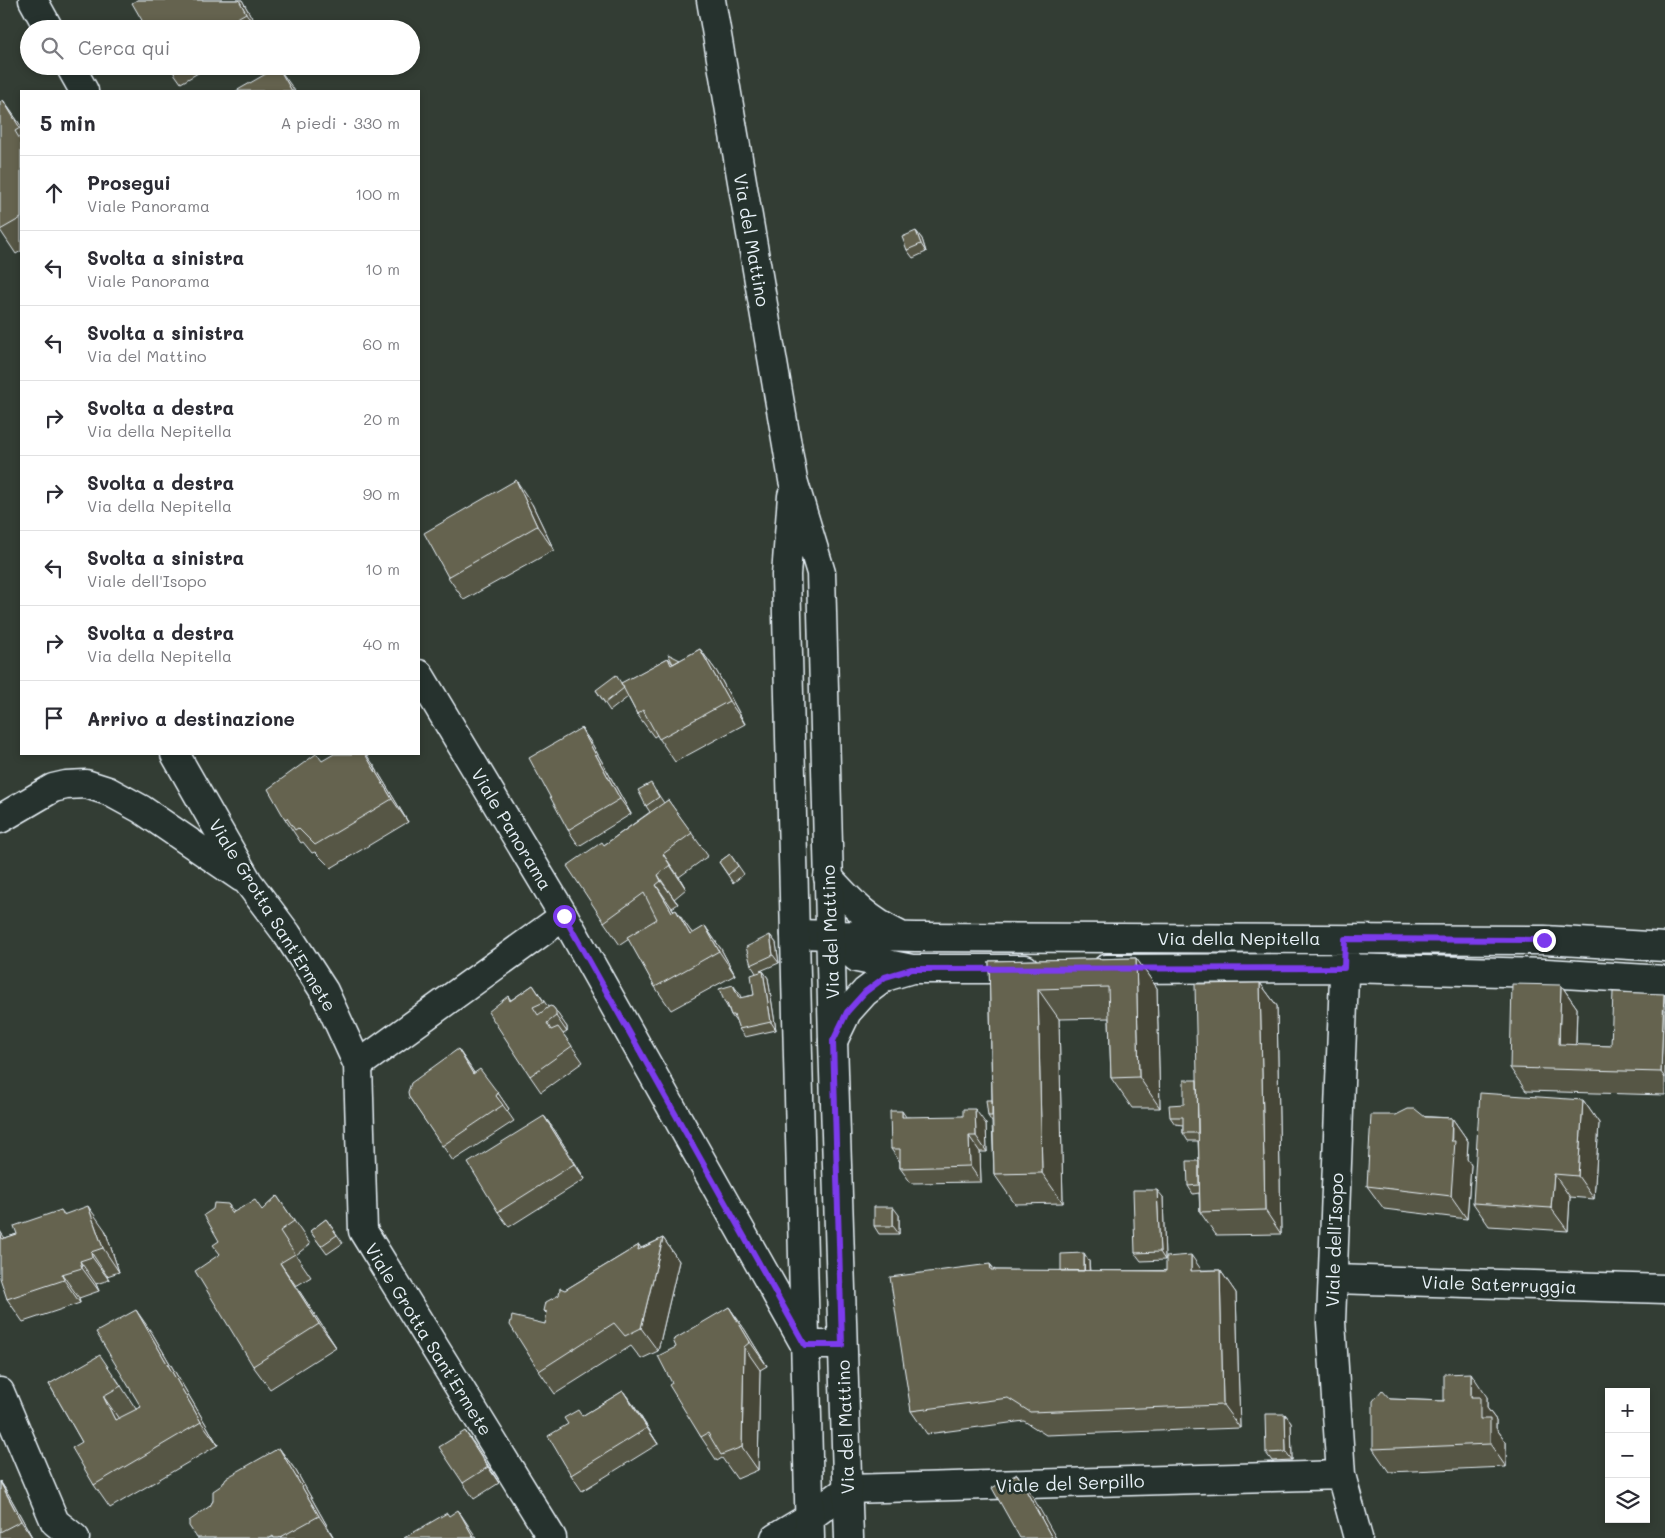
<!DOCTYPE html>
<html lang="it">
<head>
<meta charset="utf-8">
<style>
  :root { --surface:#fff; --page:#f7f7f7; --text:#2b2b33; --muted:#7c7c81; --line:#e1e1e2 }
  body { margin:0; font-family:Mali,sans-serif; background:var(--page); color:var(--text) }
  .controls { position:absolute; right:15px; bottom:15px; display:grid; overflow:hidden; border-radius:0px; box-shadow:0 2px 8px #0003 }
  .controls button { width:45px; height:45px; display:grid; place-items:center; padding:0; border:0; border-bottom:1px solid var(--line); background:var(--surface); color:var(--text); font:25px sans-serif }
  .stop { position:absolute; width:15px; height:15px; margin:-11px; border:4px solid #7c3aed; border-radius:50%; background:#fff }
  .stop.end { background:#7c3aed; border-color:#fff; box-shadow:0 1px 5px #0008 }
  .list { margin:0; padding:0; list-style:none }
  h2 { display:flex; justify-content:space-between; align-items:center; height:65px; margin:0; padding:0 20px; font-size:21px }
  h2 small { font-size:16px; font-weight:400; color:var(--muted) }
  .list li { display:grid; grid-template-columns:32px 1fr auto; gap:15px; align-items:center; box-sizing:border-box; height:75px; padding:0 20px; border-top:1px solid var(--line) }
  .list b { display:block; font-size:19px; white-space:nowrap }
  .list p { margin:0; font-size:16px; white-space:nowrap; color:var(--muted) }
  .list em { font-size:16px; font-style:normal; color:var(--muted) }
  .icon { flex:none; width:28px; height:28px; fill:none; stroke:currentColor; stroke-width:2; stroke-linecap:round; stroke-linejoin:round }
  .map { position:relative; flex:none; width:1665px; height:1538px; overflow:hidden }
  .search { position:absolute; background:var(--surface); box-shadow:0 2px 8px #0003; left:20px; top:20px; width:400px; height:55px; display:flex; align-items:center; gap:12px; box-sizing:border-box; padding:0 18px; border-radius:28px; color:var(--muted); font-size:19px }
  .panel { position:absolute; background:var(--surface); box-shadow:0 2px 8px #0003; left:20px; top:90px; width:400px; height:665px; border-radius:0px }
  .map>svg:first-child { display:block }
  .lines { fill:none; stroke-linecap:round; stroke-linejoin:round }
  .minor-casing { stroke:#e8f1f8; stroke-width:31 }
  .tertiary-casing { stroke:#e8f1f8; stroke-width:31 }
  .secondary-casing { stroke:#e8f1f8; stroke-width:31 }
  .minor { stroke:#26332d; stroke-width:28 }
  .tertiary { stroke:#26332d; stroke-width:28 }
  .secondary { stroke:#26332d; stroke-width:28 }
  .wall { fill:#575644; stroke:#e8f1f8 }
  .shaded-wall { fill:#474637; stroke:#e8f1f8 }
  .building { fill:#65644f; stroke:#e8f1f8 }
  .route { stroke:#7c3aed; stroke-width:6 }
  .labels { text-anchor:middle; dominant-baseline:central; stroke-width:5; stroke-linejoin:round; paint-order:stroke }
  .street-label { font-size:18px; fill:#e8f1f8; stroke:#26332d }
</style>
</head>
<body>
<div class="map">
<svg width="1665" height="1538" viewBox="0 0 1665 1538">
  <rect width="100%" height="100%" fill="#333d34"/>
  <filter id="ink" filterUnits="userSpaceOnUse"><feTurbulence type="fractalNoise" baseFrequency=".02" numOctaves="2"/><feDisplacementMap in="SourceGraphic" scale="10" xChannelSelector="R" yChannelSelector="G"/><feConvolveMatrix kernelMatrix="1 2 1 2 8 2 1 2 1" color-interpolation-filters="sRGB"/></filter>
  <g filter="url(#ink)">
    <g class="lines">
      <defs>
        <path id="minor" d="M175,754L248,882L287,934L324,991L358,1065L363,1231L552,1538
          M0,819L53,788L66,785L86,784L108,791L141,809L242,878
          M828,877C852,903 866,919 899,935
          M795,934L916,937L1544,940L1665,947
          M830,934L857,958L912,969H1025
          M1345,950L1331,1322L1341,1475L1358,1538
          M1106,969L1344,968L1546,973L1665,980
          M833,1041L847,1012L865,992L885,977L912,969
          M358,1065L564,916
          M1333,1279L1665,1289
          M775,1538L810,1517L848,1489L1341,1475"/>
        <path id="tertiary" d="M33,0L49,29
          M70,66L84,91
          M419,674L564,916L805,1345H842
          M0,1392L55,1522L75,1538"/>
        <path id="secondary" d="M711,0L793,480L821,573L833,1041L849,1538
          M792,496L786,575L810,1538"/>
      </defs>
      <!-- minor casing -->
      <use href="#minor" class="minor-casing"/>
      <!-- tertiary casing -->
      <use href="#tertiary" class="tertiary-casing"/>
      <!-- secondary casing -->
      <use href="#secondary" class="secondary-casing"/>
      <!-- minor -->
      <use href="#minor" class="minor"/>
      <!-- tertiary -->
      <use href="#tertiary" class="tertiary"/>
      <!-- secondary -->
      <use href="#secondary" class="secondary"/>
    </g>
    <!-- wall -->
    <path class="wall" d="M137,0H242L258,29H147Z
      M169,66H210L181,83Z
      M3,100L21,126V251L16,254L0,230Z
      M916,231L922,239L926,252L913,258L907,250Z
      M532,504L554,550L464,600L448,577Z
      M700,649L717,672L745,724L675,762L657,735L654,737L637,714L628,697L610,711L596,690L622,683L668,658L673,664Z
      M581,728L592,744L631,814L579,846L568,830Z
      M322,761L373,764L408,822L331,868L315,852L312,853L303,842L301,843L285,819Z
      M656,791L664,803L668,800L708,856L679,877L686,889L674,899L678,904L672,908L693,934L705,926L721,949L735,975L671,1010L655,987L629,939L620,945L604,922V845L650,812L646,806Z
      M730,854L744,874L733,883L719,862Z
      M770,935L776,943L779,963L760,971H763L768,978L776,1030L745,1037L739,1029L737,1023L731,1015L729,1010L725,1003L733,985L741,998L754,995L756,973L751,965Z
      M1136,958L1157,988L1160,1108H1132L1111,1078L1109,1018L1059,1019L1063,1203L1015,1204L994,1174L992,1122L988,1116L992,1100L989,961Z
      M1260,983L1277,1006L1281,1234L1216,1235L1200,1212L1199,1193L1193,1194L1188,1186L1199,1161L1198,1141H1188L1183,1133V1125L1175,1124L1170,1117L1184,1104L1197,1080Z
      M533,985L548,1007H553L564,1023L567,1027V1032L563,1034L583,1062L541,1092L530,1076L508,996L511,1000Z
      M1561,985L1577,1008L1576,1045L1611,1046L1664,994L1665,996V1095L1526,1091L1510,1068Z
      M458,1049L474,1073L498,1093L509,1109L507,1111L514,1121L453,1161L409,1097Z
      M1583,1100L1599,1123L1594,1199L1570,1197L1568,1231L1489,1226L1473,1203Z
      M1396,1115L1452,1118L1468,1141L1467,1159L1471,1165L1467,1219L1384,1209L1367,1186Z
      M544,1116L555,1131L585,1179L509,1227L498,1212Z
      M907,1117L986,1124L987,1152H980L981,1182L911,1183L900,1168V1162L891,1149Z
      M277,1196L310,1244L296,1255L311,1277L296,1286L336,1347L270,1389L253,1366L220,1254L219,1241L228,1204L234,1212L262,1210Z
      M1163,1197L1165,1260L1141,1261L1135,1253Z
      M61,1210L64,1214L105,1230L119,1272L107,1276L109,1280L96,1284L99,1291L79,1298L80,1303L23,1322L7,1299L5,1238L17,1234Z
      M899,1215V1234H879L874,1226Z
      M326,1219L343,1243L327,1254L310,1231Z
      M663,1238L679,1261L658,1351L641,1359L631,1346L555,1394L539,1371L545,1324L547,1314L544,1311L559,1295L565,1290L639,1245L641,1248Z
      M1089,1261L1090,1271L1220,1270L1236,1293L1240,1428L1046,1435L1024,1421L927,1434L911,1411L990,1264L995,1270L1061,1271Z
      M729,1307L745,1330L767,1366L760,1370L758,1470L737,1479L722,1458L717,1461L701,1437L672,1383L676,1347Z
      M152,1333L218,1445L110,1508L94,1485L82,1442L49,1384L116,1378L136,1409L141,1407Z
      M623,1391L634,1406L658,1444L582,1491L571,1475L582,1416Z
      M1487,1397V1408L1496,1420V1428L1506,1442V1467L1389,1472L1373,1449L1390,1399L1444,1401Z
      M1285,1414L1291,1422L1292,1460L1272,1461L1266,1453Z
      M465,1431L499,1483L474,1499L463,1483Z
      M279,1448L296,1471L334,1538H197L210,1506L222,1485Z
      M0,1481L9,1495L32,1537L30,1538H0Z"/>
    <!-- shaded-wall -->
    <path class="shaded-wall" d="M239,0H242L258,29H257L246,13Z
      M278,67L295,91H292Z
      M3,100L19,123L21,126V130Z
      M916,231L922,239L926,252L921,244Z
      M516,480L532,504L554,550L537,526Z
      M700,649L717,672L745,724L729,701Z
      M581,728L592,744L631,814L620,799Z
      M365,754H366L373,764L408,822L392,799Z
      M663,854L679,877L686,889L670,865Z
      M658,875L674,899L678,904L661,881Z
      M656,885L672,908L688,935L672,912Z
      M676,910L692,933L706,959L690,935Z
      M705,926L721,949L735,975L719,951Z
      M770,935L776,943L779,963L773,955Z
      M1136,958L1157,988L1160,1108L1139,1077Z
      M763,971L768,978L776,1030L771,1022Z
      M1260,983L1277,1006L1281,1234L1265,1210Z
      M733,985L739,993L745,1006L739,998Z
      M1561,985L1577,1008L1575,1067L1559,1044Z
      M1038,989L1059,1019L1063,1203L1042,1173Z
      M1664,994L1665,996V1078L1661,1072Z
      M553,1007L567,1027V1032L556,1016Z
      M458,1049L469,1065L484,1089L473,1074Z
      M498,1093L509,1109L507,1111L496,1096Z
      M1583,1100L1599,1123L1594,1199L1578,1176Z
      M975,1109L986,1124L987,1152L976,1136Z
      M902,1111L913,1127L902,1117Z
      M544,1116L555,1131L585,1179L574,1164Z
      M1452,1118L1468,1141L1467,1159L1471,1165L1467,1219L1451,1196Z
      M969,1136L980,1152L981,1182L970,1166Z
      M1554,1174L1570,1197L1568,1231L1551,1208Z
      M1157,1190L1163,1197L1165,1260L1160,1252Z
      M88,1206L105,1230L119,1272L103,1248Z
      M893,1207L899,1215V1234L893,1226Z
      M0,1231L15,1253L2,1239Z
      M663,1238L679,1261L658,1351L641,1328Z
      M91,1252L107,1276L109,1280L92,1257Z
      M1084,1253L1089,1261L1090,1294L1085,1286Z
      M1191,1255L1207,1278L1191,1271Z
      M80,1261L96,1284L99,1291L82,1268Z
      M280,1263L296,1286L336,1347L319,1324Z
      M990,1264L1006,1287L991,1270Z
      M1220,1270L1236,1293L1240,1428L1223,1405Z
      M62,1274L79,1298L80,1303L64,1280Z
      M729,1307L745,1330L767,1366L750,1342Z
      M136,1310L152,1333L218,1445L201,1422Z
      M744,1347L760,1370L758,1470L742,1447Z
      M1471,1373L1487,1397V1408L1496,1420V1428L1506,1442V1467L1490,1444L1471,1397Z
      M623,1391L634,1406L658,1444L647,1428Z
      M103,1396L119,1419L115,1420Z
      M1285,1414L1291,1422L1292,1460L1286,1452Z
      M465,1431L476,1446L499,1483L488,1467Z
      M279,1448L296,1471L334,1538L319,1516Z
      M1017,1474L1033,1497L1056,1538H1052Z
      M0,1481L9,1495L32,1537L21,1521Z
      M458,1510L474,1534L477,1538H474Z"/>
    <!-- building -->
    <path class="building" d="M137,0H239L246,13L218,29H147L132,3Z
      M278,67L292,91H236Z
      M3,100L20,128L15,131L21,141V218L0,230V102Z
      M916,231L921,244L907,250L902,237Z
      M516,480L537,526L448,577L424,533Z
      M700,649L729,701L659,739L643,710L637,714L621,683L668,658L671,665Z
      M668,654L680,660L673,664Z
      M616,675L621,683L624,688L605,703L596,690Z
      M581,728L620,799L568,830L529,758Z
      M316,754H317L322,761L334,754H365L392,799L315,845L298,828L295,830L287,818L285,819L268,789Z
      M651,783L659,797L646,806L638,790Z
      M668,800L692,833L663,854L670,865L658,875L661,881L656,885L672,912L676,910L690,935L705,926L719,951L655,987L627,937L657,919L644,893L604,922L567,866L602,842L604,845Z
      M730,854L738,866L728,875L719,862Z
      M770,935L773,955L751,965L746,947Z
      M1136,958L1139,1077L1111,1078L1108,987L1038,989L1042,1173L994,1174L989,961Z
      M763,971L771,1022L739,1029L734,1015H731L727,1003H725L719,989L733,985L739,998L754,995L751,975Z
      M1260,983L1265,1210L1200,1212L1195,984Z
      M1512,984L1561,985L1559,1044L1611,1046L1613,992L1664,994L1661,1072L1510,1068Z
      M533,985L544,1002L533,1007L538,1015L550,1006L553,1007L556,1011V1016L547,1023L551,1030L558,1027L572,1046L530,1076L488,1012L508,996L510,1001Z
      M458,1049L473,1074L480,1069L498,1093L496,1096L503,1105L442,1146L409,1097L408,1092L411,1083Z
      M1184,1080H1197L1198,1133H1183V1117H1170L1169,1105L1184,1104Z
      M1480,1093L1583,1100L1578,1176L1554,1174L1551,1208L1473,1203Z
      M986,1100H992V1116H988Z
      M963,1109H975L976,1136H969L970,1166L900,1168V1149H891L890,1111H902V1117L963,1116Z
      M1408,1109H1415L1425,1117L1452,1118L1451,1141H1455L1451,1196L1367,1186L1371,1115H1396Z
      M544,1116L574,1164L498,1212L468,1163Z
      M1187,1161H1199V1185L1188,1186Z
      M1133,1190H1157L1160,1252L1135,1253Z
      M277,1196L294,1221L280,1231L295,1254L280,1263L319,1324L253,1366L195,1271L220,1254L213,1245L219,1241L204,1215L213,1209L214,1203L228,1204L230,1207L228,1208L232,1213L255,1200L262,1210Z
      M88,1206L103,1248L91,1252L92,1257L80,1261L82,1268L62,1274L64,1280L7,1299L0,1278V1233L2,1239L17,1234L14,1226L61,1210L63,1215Z
      M874,1207H893V1226H874Z
      M326,1219L337,1235L321,1246L310,1231Z
      M663,1238L641,1328L625,1336L614,1323L539,1371L510,1325L512,1316L545,1324L547,1312L544,1311L546,1302L559,1295L560,1288L565,1290L639,1245L638,1250Z
      M1084,1253V1271H1061V1254Z
      M1191,1255V1271L1220,1270L1223,1405L1030,1412L1008,1398L911,1411L890,1277L990,1264L991,1270L1166,1271V1257Z
      M729,1307L750,1342L744,1347L742,1447L721,1455L708,1433L701,1437L669,1385L672,1383L658,1356L676,1347L673,1340Z
      M136,1310L201,1422L94,1485L72,1448L82,1442L49,1384L100,1355L121,1386L103,1396L115,1420L141,1407L96,1332Z
      M1471,1373V1397H1480V1419H1490V1444L1373,1449V1401L1382,1390L1390,1399L1444,1401V1374Z
      M623,1391L647,1428L571,1475L548,1436L568,1424L564,1418L578,1410L582,1416Z
      M1265,1414H1285L1286,1452L1266,1453Z
      M465,1431L488,1467L463,1483L439,1447Z
      M279,1448L319,1516L279,1538H274L273,1536L270,1538H197L189,1526V1521L210,1506L213,1501V1491L222,1485L226,1478Z
      M1017,1474L1052,1538H1020L992,1488Z
      M0,1482L21,1521L0,1532Z
      M458,1510L474,1538H404L447,1513L449,1516Z"/>
  </g>
  <g class="lines" filter="url(#ink)">
    <!-- route -->
    <path class="route" d="M564,916L805,1345H842L833,1041L847,1012L865,992L885,977L912,969L1344,968L1345,939L1544,940"/>
  </g>
  <g class="labels">
    <!-- street labels -->
    <g class="street-label">
      <text transform="translate(752 240) rotate(80)">Via del Mattino</text>
      <text transform="translate(512 829) rotate(59)">Viale Panorama</text>
      <text transform="translate(273 915) rotate(58)">Viale Grotta Sant'Ermete</text>
      <text transform="translate(830 932) rotate(-92)">Via del Mattino</text>
      <text x="1239" y="938">Via della Nepitella</text>
      <text transform="translate(1334 1240) rotate(-88)">Viale dell'Isopo</text>
      <text transform="translate(1499 1284) rotate(2)">Viale Saterruggia</text>
      <text transform="translate(429 1339) rotate(58)">Viale Grotta Sant'Ermete</text>
      <text transform="translate(845 1427) rotate(-92)">Via del Mattino</text>
      <text transform="translate(1070 1483) rotate(-2)">Viale del Serpillo</text>
    </g>
  </g>
</svg>
<div class="controls">
<button>+</button>
<button>−</button>
<button><svg class="icon" aria-label="layers" viewBox="0 0 24 24"><path d="M12 4l9 5-9 5-9-5zM3 14l9 5 9-5"/></svg></button>
</div>
<div class="stop" style="left:564px;top:916px"></div>
<div class="stop end" style="left:1544px;top:940px"></div>
<div class="search"><svg class="icon" aria-label="search" viewBox="0 0 24 24"><circle cx="10" cy="10" r="6"/><path d="M15 15l6 6"/></svg>Cerca qui</div>
<section class="panel">
<h2>5 min<small>A piedi · 330 m</small></h2>
<ul class="list">
<li><svg class="icon" aria-label="ahead" viewBox="0 0 24 24"><path d="M12 20V5M6 11l6-6 6 6"/></svg><div><b>Prosegui</b><p>Viale Panorama</p></div><em>100 m</em></li>
<li><svg class="icon" aria-label="left" viewBox="0 0 24 24"><path d="M17 20v-9H6M10 6l-5 5 5 5"/></svg><div><b>Svolta a sinistra</b><p>Viale Panorama</p></div><em>10 m</em></li>
<li><svg class="icon" aria-label="left" viewBox="0 0 24 24"><path d="M17 20v-9H6M10 6l-5 5 5 5"/></svg><div><b>Svolta a sinistra</b><p>Via del Mattino</p></div><em>60 m</em></li>
<li><svg class="icon" aria-label="right" viewBox="0 0 24 24"><path d="M7 20v-9h11M14 6l5 5-5 5"/></svg><div><b>Svolta a destra</b><p>Via della Nepitella</p></div><em>20 m</em></li>
<li><svg class="icon" aria-label="right" viewBox="0 0 24 24"><path d="M7 20v-9h11M14 6l5 5-5 5"/></svg><div><b>Svolta a destra</b><p>Via della Nepitella</p></div><em>90 m</em></li>
<li><svg class="icon" aria-label="left" viewBox="0 0 24 24"><path d="M17 20v-9H6M10 6l-5 5 5 5"/></svg><div><b>Svolta a sinistra</b><p>Viale dell'Isopo</p></div><em>10 m</em></li>
<li><svg class="icon" aria-label="right" viewBox="0 0 24 24"><path d="M7 20v-9h11M14 6l5 5-5 5"/></svg><div><b>Svolta a destra</b><p>Via della Nepitella</p></div><em>40 m</em></li>
<li><svg class="icon" aria-label="arrive" viewBox="0 0 24 24"><path d="M6 21V4h12l-3 4 3 4H6"/></svg><div><b>Arrivo a destinazione</b></div></li>
</ul>
</section>
</div>
</body>
</html>
